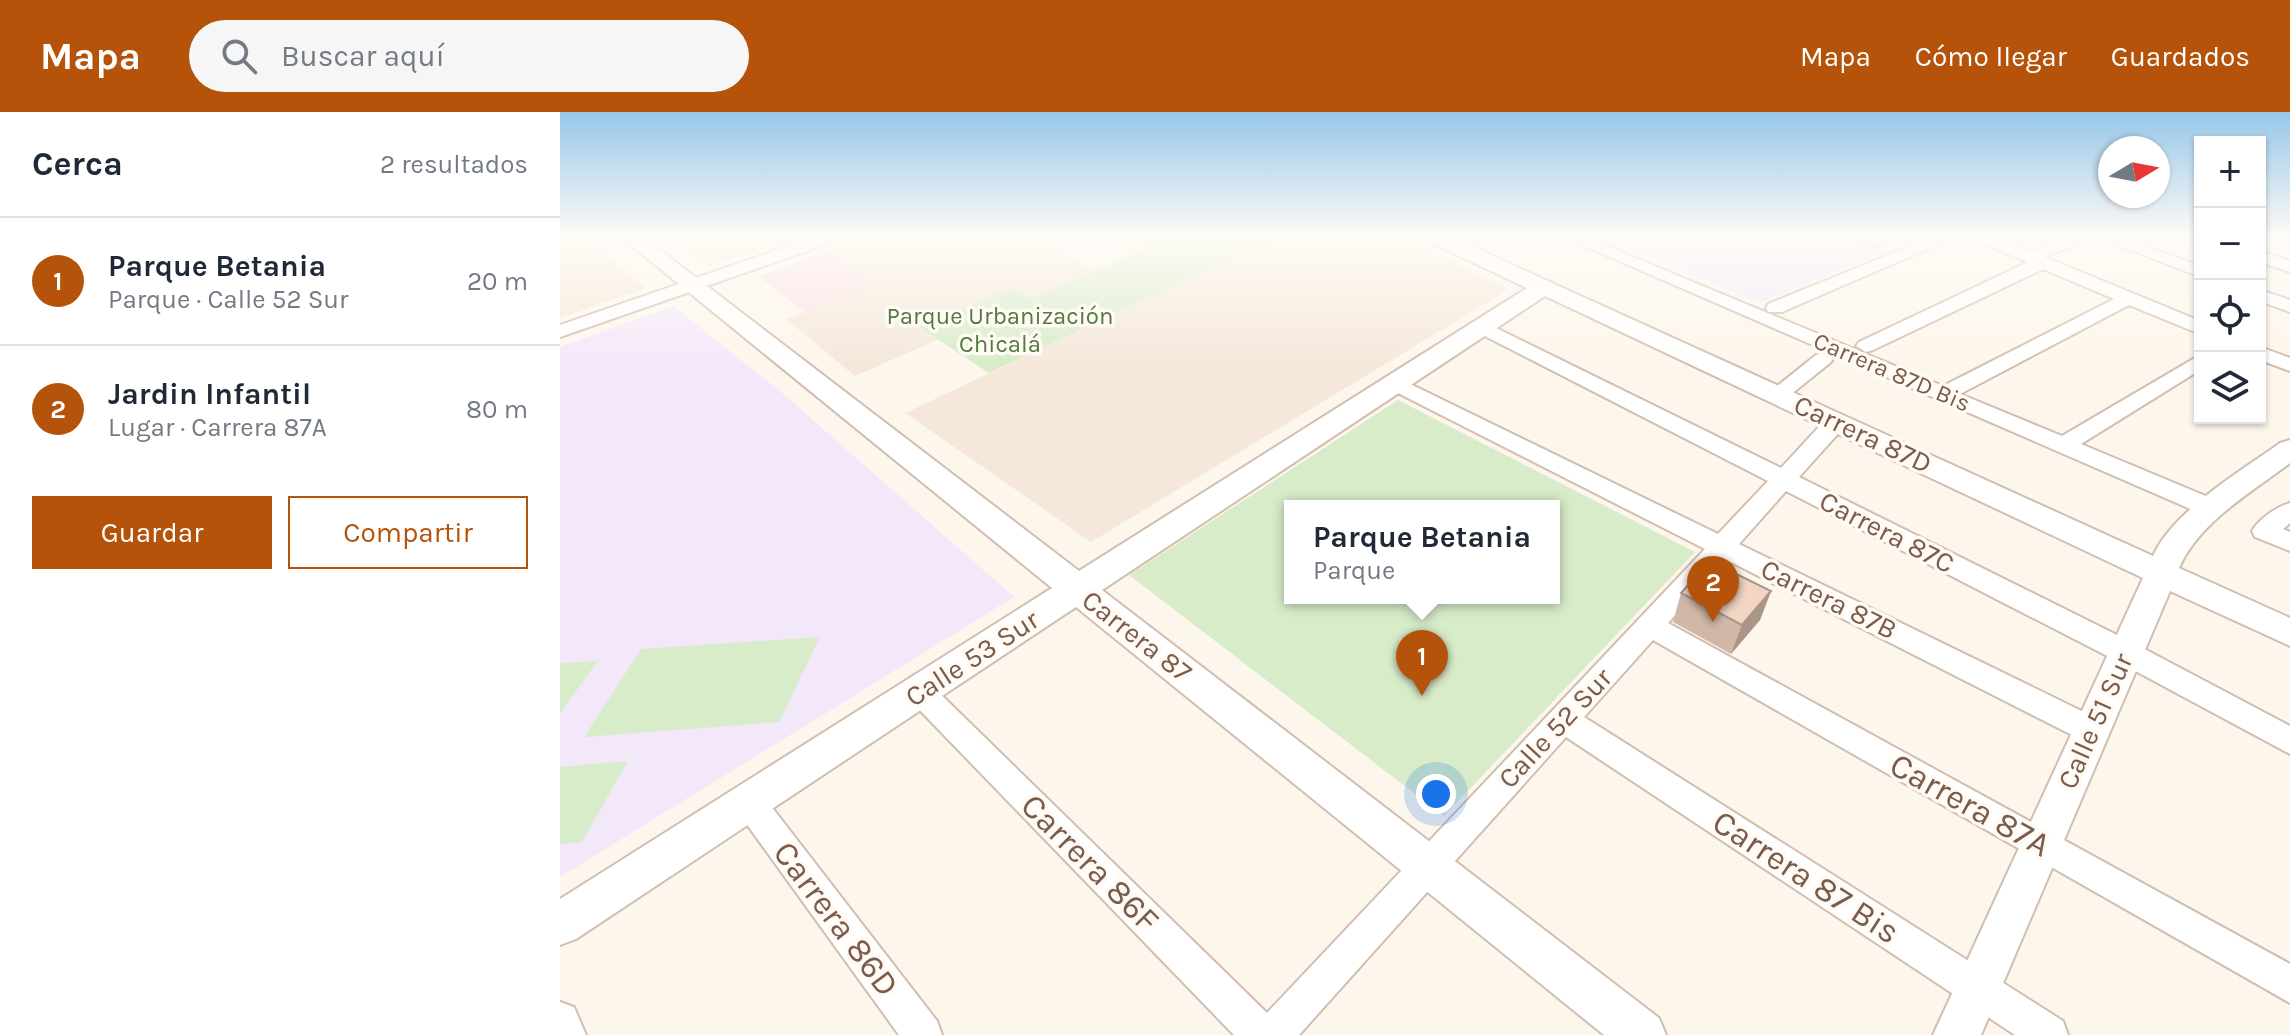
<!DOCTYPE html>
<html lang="es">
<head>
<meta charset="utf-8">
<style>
  :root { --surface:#fff; --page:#f6f6f7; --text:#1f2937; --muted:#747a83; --line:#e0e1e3; --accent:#b45309 }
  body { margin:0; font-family:Karla,sans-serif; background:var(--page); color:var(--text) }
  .controls { position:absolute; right:24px; top:24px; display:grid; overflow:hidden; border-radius:0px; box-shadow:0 2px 6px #0004 }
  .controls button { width:72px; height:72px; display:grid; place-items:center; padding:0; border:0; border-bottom:2px solid var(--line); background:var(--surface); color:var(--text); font:40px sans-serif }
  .compass { position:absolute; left:1538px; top:24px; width:72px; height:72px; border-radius:50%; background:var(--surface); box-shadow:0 2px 6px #0004; rotate:80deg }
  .you { position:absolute; left:876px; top:682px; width:28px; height:28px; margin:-20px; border:6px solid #fff; border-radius:50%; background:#1a73e8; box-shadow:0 0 0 12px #1a73e833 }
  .badge { display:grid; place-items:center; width:52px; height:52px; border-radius:50%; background:var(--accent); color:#fff; font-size:26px; font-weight:700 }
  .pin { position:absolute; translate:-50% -66px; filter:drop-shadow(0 2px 4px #0008) }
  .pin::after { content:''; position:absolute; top:42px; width:28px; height:24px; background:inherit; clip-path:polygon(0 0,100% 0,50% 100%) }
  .popup { position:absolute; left:724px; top:388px; width:276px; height:104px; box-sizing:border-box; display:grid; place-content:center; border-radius:0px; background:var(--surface); filter:drop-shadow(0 2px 6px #0005); font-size:26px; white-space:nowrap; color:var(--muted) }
  .popup b { font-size:30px; color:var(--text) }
  .popup::after { content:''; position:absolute; left:50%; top:100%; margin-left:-16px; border:16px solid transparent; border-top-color:var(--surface) }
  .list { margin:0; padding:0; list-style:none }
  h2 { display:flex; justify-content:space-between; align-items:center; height:104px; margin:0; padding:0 32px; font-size:34px }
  h2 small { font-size:26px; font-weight:400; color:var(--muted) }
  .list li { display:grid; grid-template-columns:52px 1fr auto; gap:24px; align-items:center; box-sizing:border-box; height:128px; padding:0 32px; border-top:2px solid var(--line) }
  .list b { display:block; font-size:30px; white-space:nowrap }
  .list p { margin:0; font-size:26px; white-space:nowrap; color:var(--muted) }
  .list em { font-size:26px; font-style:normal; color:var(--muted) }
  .actions { display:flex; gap:16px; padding:24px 32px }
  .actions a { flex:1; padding:18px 0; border:2px solid var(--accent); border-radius:0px; text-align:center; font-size:28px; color:var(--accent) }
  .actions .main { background:var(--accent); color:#fff }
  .icon { flex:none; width:44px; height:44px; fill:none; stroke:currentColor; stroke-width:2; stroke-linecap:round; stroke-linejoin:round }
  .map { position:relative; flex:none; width:1730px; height:923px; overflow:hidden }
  header { display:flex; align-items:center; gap:48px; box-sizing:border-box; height:112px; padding:0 40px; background:var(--accent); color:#fff }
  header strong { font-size:38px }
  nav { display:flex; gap:44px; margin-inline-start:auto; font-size:28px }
  .search { width:560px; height:72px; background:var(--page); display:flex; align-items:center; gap:20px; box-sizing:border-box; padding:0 28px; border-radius:44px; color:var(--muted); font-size:30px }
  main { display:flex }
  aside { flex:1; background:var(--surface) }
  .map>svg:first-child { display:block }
  .residential { fill:#f5e8da }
  .education { fill:#f3e8fa }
  .medical { fill:#fbdfe3 }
  .green { fill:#d8ecc9; fill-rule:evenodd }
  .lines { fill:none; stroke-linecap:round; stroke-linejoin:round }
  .minor-casing { stroke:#d1beb0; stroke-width:4 }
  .tertiary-casing { stroke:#d1beb0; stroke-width:4 }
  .minor { fill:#fff; fill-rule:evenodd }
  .tertiary { fill:#fff; fill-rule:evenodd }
  .wall { fill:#d1b7a8 }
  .shaded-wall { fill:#aa9588 }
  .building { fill:#f3d5c3; stroke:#aa9588; stroke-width:2 }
  .labels { text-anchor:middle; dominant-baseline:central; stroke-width:7; stroke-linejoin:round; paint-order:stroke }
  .far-park-label { font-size:24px; fill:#537a41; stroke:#fffaf3 }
  .far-street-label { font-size:24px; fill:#7a5c4d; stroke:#fffaf3 }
  .street-label { font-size:28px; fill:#7a5c4d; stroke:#fffaf3 }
  .near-street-label { font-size:34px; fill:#7a5c4d; stroke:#fffaf3 }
</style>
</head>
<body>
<header>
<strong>Mapa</strong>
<div class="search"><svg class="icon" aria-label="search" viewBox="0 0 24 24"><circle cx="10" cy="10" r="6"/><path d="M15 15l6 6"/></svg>Buscar aquí</div>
<nav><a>Mapa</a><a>Cómo llegar</a><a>Guardados</a></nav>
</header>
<main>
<aside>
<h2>Cerca<small>2 resultados</small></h2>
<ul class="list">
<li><span class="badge">1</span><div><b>Parque Betania</b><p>Parque · Calle 52 Sur</p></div><em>20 m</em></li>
<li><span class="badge">2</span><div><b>Jardin Infantil</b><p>Lugar · Carrera 87A</p></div><em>80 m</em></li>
</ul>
<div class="actions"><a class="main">Guardar</a><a>Compartir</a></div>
</aside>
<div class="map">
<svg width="1730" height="923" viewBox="0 0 1730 923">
  <rect width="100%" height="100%" fill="#fdf6ec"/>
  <!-- residential -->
  <path class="residential" d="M0,125H25L86,176L0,206Z
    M111,125H236L150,154Z
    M308,125H472L535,159L471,186L360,215L379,227L295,264L226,207L313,173L265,140Z
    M539,125H613L573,142Z
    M718,125H841L949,177L531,430L345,301Z"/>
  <!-- education -->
  <path class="education" d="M1071,125H1287L1322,141L1199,191L1056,130Z
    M113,194L220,279L454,485L0,765V235Z"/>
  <!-- medical -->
  <path class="medical" d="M265,140L314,173L245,200L198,164Z"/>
  <!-- green -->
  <path class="green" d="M613,125H718L429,261L359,215L453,176L471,186Z
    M838,288L1135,440L884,704L569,463ZM730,394H994V486H730Z
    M260,525L219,610L24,625L81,537Z
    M38,549L0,601V551Z
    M68,649L22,730L0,732V655Z"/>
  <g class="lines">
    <defs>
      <path id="minor" d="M255,125H278L276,129L0,225V213Z
        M1004,125H1025L1383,274L1554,187L1483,157L1313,238L1306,240L1296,234L1299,230L1468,150L1416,129L1414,125H1436L1471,139L1503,125H1524L1522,129L1485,145L1640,209V222L1569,193L1400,282L1502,324L1640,243V258L1521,332L1660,390L1663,396L1660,402H1642Z
        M1297,125H1318L1324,130L1316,135Z
        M1373,125H1395L1222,200H1208L1206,196L1208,192Z
        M1538,125H1560L1640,154V165Z
        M1700,139L1730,149V160L1700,150Z
        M1700,178L1730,188V200L1700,189Z
        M922,209L1221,356L1268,305H1284L1287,310L1284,315L1239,365L1575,532L1730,614V642L1555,548L1226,379L1179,432L1542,609L1546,618L1542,627L1531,631L1520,627L1165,447L1108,511L1730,852V891L1093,528L1024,605L1503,909L1508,923H1455L1006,625L739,923H674L349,587L344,579L349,571L359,567L369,571L707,901L1145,437L828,276L825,272L828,268H842L1158,422L1208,369L915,219L912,215L915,211Z
        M1700,235L1730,246V259L1700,248Z
        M1263,241L1273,247L1270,251L1225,287H1211L1207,283L1211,279L1256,243Z
        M1730,391V411L1723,417L1730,420V439L1695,425L1692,419C1699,407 1716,395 1730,391Z
        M189,676L200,680L377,909L382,923H339L178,700L173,690L178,680Z
        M0,890L14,895L26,923H0Z"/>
      <path id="tertiary" d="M61,125H83L519,459L967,176L868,129L865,125H891L1593,444C1614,398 1680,360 1720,331L1730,328V351C1692,380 1639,410 1619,456L1730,506V534L1610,479L1421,923H1373L1583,466L985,184L542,478L1099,906L1106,923H1044L516,495L16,827L0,833V787L492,476Z"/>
    </defs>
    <!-- minor casing -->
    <use href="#minor" class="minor-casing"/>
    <!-- tertiary casing -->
    <use href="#tertiary" class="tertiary-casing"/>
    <!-- minor -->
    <use href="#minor" class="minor"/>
    <!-- tertiary -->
    <use href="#tertiary" class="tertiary"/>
  </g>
  <!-- wall -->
  <path class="wall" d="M1211,479L1200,508L1171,542L1113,510L1121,481Z"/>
  <!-- shaded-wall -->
  <path class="shaded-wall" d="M1211,479L1200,508L1171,542L1182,513Z"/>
  <!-- building -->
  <path class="building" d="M1150,449L1211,479L1182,513L1121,481Z"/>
  <!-- sky -->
  <linearGradient id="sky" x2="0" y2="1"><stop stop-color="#97c7e8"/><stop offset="0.49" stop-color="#fefbf6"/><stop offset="1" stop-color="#fefbf6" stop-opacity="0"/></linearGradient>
  <rect width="1730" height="254" fill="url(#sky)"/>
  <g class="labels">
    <!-- far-park labels -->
    <g class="far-park-label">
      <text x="440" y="204">Parque Urbanización<tspan x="440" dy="28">Chicalá</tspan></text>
    </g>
    <!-- far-street labels -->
    <g class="far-street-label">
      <text transform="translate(1332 260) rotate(23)">Carrera 87D Bis</text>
    </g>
    <!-- street labels -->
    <g class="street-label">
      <text transform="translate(1303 322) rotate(25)">Carrera 87D</text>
      <text transform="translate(1327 420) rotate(27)">Carrera 87C</text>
      <text transform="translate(1269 487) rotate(26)">Carrera 87B</text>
      <text transform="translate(577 524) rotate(38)">Carrera 87</text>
      <text transform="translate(412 546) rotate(-33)">Calle 53 Sur</text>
      <text transform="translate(1535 609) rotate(-66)">Calle 51 Sur</text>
      <text transform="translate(995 616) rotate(-47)">Calle 52 Sur</text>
    </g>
    <!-- near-street labels -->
    <g class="near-street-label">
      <text transform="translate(1410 693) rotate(29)">Carrera 87A</text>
      <text transform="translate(530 751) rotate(45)">Carrera 86F</text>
      <text transform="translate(1246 765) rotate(33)">Carrera 87 Bis</text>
      <text transform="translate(276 807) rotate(53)">Carrera 86D</text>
    </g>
  </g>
</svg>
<div class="controls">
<button>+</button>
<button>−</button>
<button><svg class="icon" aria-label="locate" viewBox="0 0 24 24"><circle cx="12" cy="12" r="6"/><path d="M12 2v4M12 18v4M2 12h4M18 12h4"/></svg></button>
<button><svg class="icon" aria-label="layers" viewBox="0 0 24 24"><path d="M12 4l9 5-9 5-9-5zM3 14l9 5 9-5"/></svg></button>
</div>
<svg class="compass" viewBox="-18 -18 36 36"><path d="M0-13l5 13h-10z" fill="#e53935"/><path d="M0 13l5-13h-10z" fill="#747a83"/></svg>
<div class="you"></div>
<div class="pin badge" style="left:862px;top:584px">1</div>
<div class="popup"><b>Parque Betania</b>Parque</div>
<div class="pin badge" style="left:1153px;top:510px">2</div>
</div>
</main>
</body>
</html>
